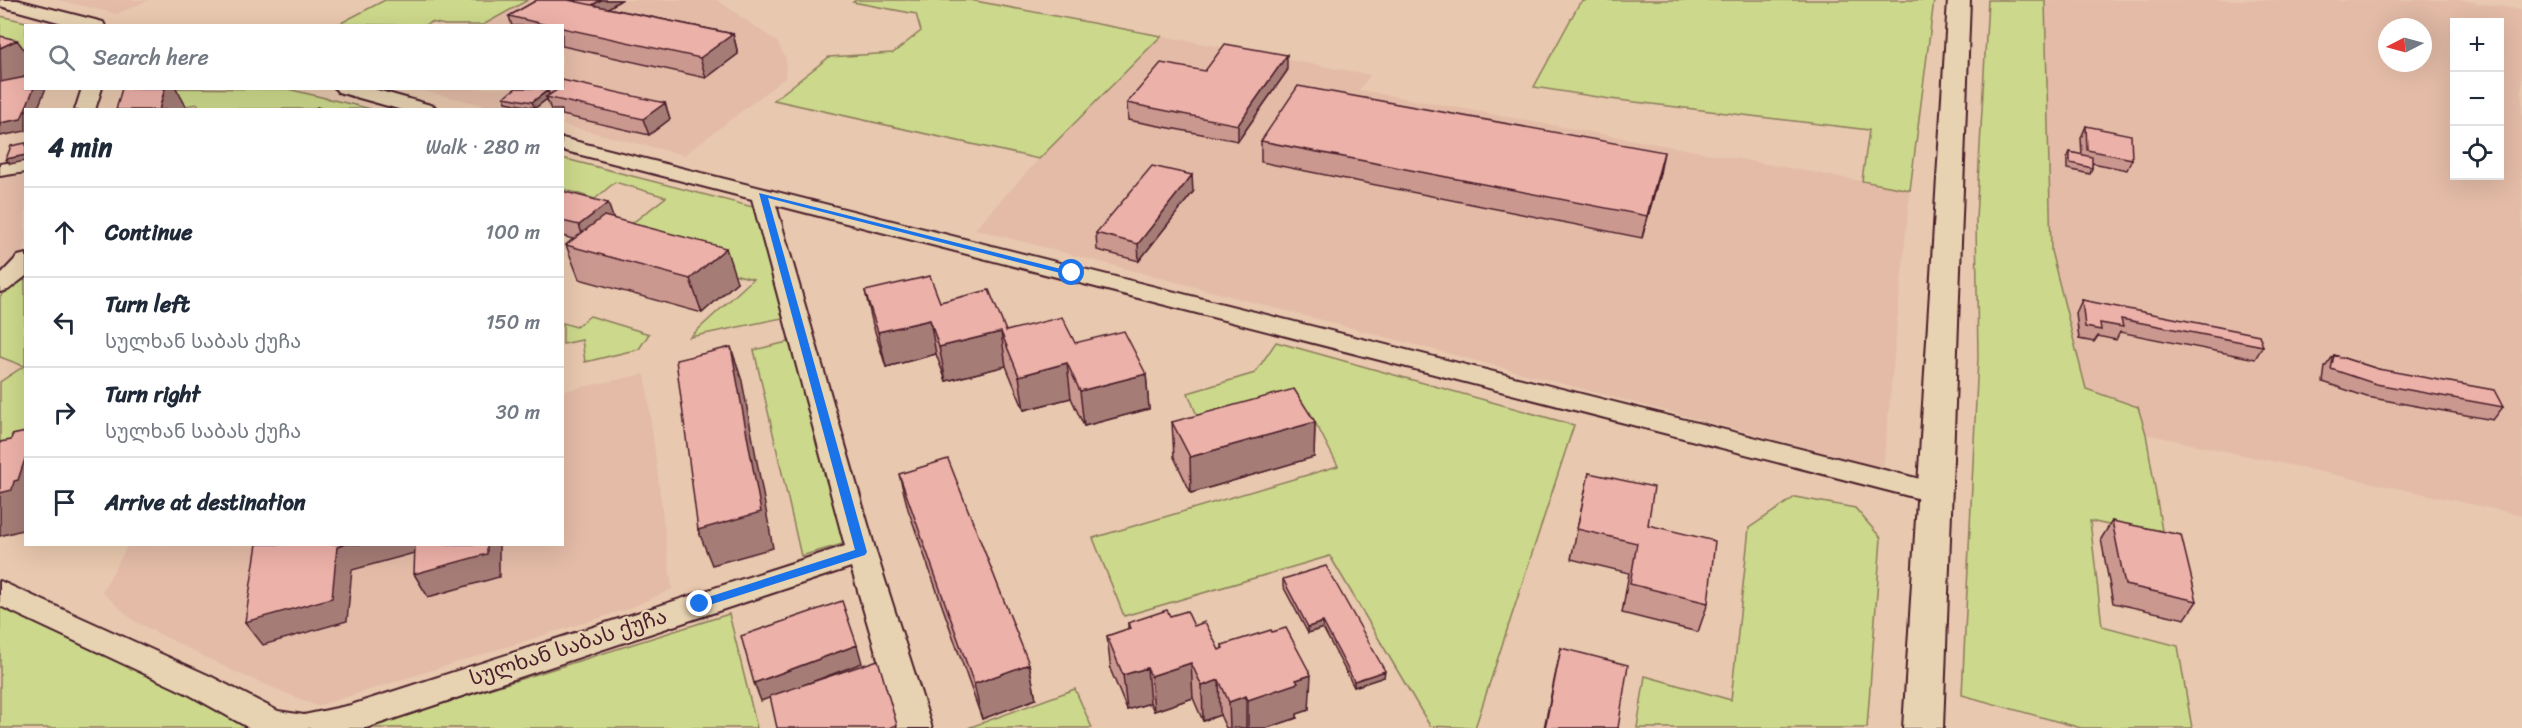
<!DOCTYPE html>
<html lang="en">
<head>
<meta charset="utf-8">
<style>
  :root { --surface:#fff; --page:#f6f6f7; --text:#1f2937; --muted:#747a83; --line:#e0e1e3 }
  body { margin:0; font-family:Sriracha,"Noto Sans Georgian",sans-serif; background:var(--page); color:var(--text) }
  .controls { position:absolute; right:18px; top:18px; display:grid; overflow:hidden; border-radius:0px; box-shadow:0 6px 24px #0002 }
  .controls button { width:54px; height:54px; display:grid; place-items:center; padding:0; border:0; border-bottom:2px solid var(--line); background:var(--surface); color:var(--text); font:30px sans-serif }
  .compass { position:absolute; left:2378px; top:18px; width:54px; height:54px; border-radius:50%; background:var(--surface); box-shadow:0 6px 24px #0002; rotate:264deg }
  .stop { position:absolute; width:18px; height:18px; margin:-14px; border:4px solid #1a73e8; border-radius:50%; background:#fff }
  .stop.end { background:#1a73e8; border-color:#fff; box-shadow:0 2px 6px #0008 }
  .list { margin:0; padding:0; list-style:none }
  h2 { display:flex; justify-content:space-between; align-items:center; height:78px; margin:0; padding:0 24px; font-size:26px }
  h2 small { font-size:20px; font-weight:400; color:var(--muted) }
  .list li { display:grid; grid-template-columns:39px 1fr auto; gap:18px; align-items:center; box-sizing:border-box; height:90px; padding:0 24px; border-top:2px solid var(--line) }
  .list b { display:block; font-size:22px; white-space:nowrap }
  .list p { margin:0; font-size:20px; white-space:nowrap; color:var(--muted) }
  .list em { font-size:20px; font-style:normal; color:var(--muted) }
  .icon { flex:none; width:33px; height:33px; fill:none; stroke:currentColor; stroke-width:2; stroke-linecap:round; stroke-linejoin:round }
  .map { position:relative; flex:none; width:2522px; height:728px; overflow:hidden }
  .search { position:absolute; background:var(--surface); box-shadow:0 6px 24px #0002; left:24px; top:24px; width:540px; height:66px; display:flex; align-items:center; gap:15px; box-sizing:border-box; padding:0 21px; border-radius:0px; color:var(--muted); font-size:22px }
  .panel { position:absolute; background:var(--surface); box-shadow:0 6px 24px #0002; left:24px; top:108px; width:540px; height:438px; border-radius:0px }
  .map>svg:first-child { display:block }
  .built { fill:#e3bba7; fill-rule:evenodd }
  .green { fill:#ccd88b; stroke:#8b7c5b; stroke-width:1.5 }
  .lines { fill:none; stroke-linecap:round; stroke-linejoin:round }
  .minor-casing { stroke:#4a1f2b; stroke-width:4 }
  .major-casing { stroke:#4a1f2b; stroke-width:4 }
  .minor { fill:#e7d2b1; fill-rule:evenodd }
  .major { fill:#e7d2b1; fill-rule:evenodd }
  .wall { fill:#cb9890; stroke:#4a1f2b; stroke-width:1.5 }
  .shaded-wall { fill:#a57c76; stroke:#4a1f2b; stroke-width:1.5 }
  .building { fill:#ecb1a8; stroke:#4a1f2b; stroke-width:1.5 }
  .route { fill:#1a73e8 }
  .labels { text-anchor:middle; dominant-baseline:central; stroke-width:5; stroke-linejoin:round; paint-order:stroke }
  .near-street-label { font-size:21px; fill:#4a1f2b; stroke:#e7d2b1 }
</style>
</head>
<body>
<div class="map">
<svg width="2522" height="728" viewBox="0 0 2522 728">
  <rect width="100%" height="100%" fill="#e8c8ae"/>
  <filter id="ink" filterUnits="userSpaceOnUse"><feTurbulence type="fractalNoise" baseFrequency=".0167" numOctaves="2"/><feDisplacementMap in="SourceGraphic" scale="12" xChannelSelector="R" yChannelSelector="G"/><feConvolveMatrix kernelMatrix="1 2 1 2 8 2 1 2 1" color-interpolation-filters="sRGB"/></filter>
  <g filter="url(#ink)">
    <!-- built -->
    <path class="built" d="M58,0H148L117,14Z
      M528,0H717L777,42L786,59L785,78L684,155L563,125L562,110L500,109L415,89L562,88V26L483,25Z
      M2045,0H2457L2522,10V515L2146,434L2138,407L2086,389L2051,251ZM2454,22H2500V176H2454ZM2387,27H2423V63H2387Z
      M1161,36L1370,75L1359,90L1910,190L1883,468L975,229L1039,159Z
      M0,176H26L25,245L22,255L0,278Z
      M645,374L672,589L628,609L317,706L233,671L134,621L102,592L128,545L562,544L563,391Z"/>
    <!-- green -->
    <path class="green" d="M385,0H528L483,25H445L431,22L424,26L339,24Z
      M856,0H970L1161,36L1039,159L774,100L829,57L893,53L921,31L916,14L853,2Z
      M1586,0H1934L1910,190L1862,181L1869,130L1610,99L1534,87L1579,4Z
      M1988,0H2045L2051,251L2086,389L2138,407L2146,434L2163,537L2090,521L2102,626L2178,646L2192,728H2081L1962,695L1978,358L1976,219Z
      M0,16L39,25L26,26L25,61L0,55Z
      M153,88L288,89L371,109H198V104L164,109L133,110Z
      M562,158L753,207L787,317L690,337L753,279L608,242L666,197L615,182L595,199L563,189Z
      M25,279V432L22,433L0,459V382L24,366L0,357V296Z
      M590,316L649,334L639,349L585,362L582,340L563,344V323L576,327Z
      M792,341L846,543L801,556L754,350Z
      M1276,342L1574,425L1475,728L1430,726L1330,556L1124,616L1093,538L1338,466L1310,412L1206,438L1188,393L1255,373Z
      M1795,497L1855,508L1881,538L1867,728H1637L1645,676L1731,700L1749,528Z
      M0,600L177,683L252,728H0Z
      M729,614L757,728H364Z
      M1075,689L1092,728H968Z"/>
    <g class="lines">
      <defs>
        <path id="minor" d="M0,0H17L103,22L105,26H73L0,6Z
          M82,88H102L95,110H75Z
          M335,88H370L434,106L437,110H402L338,92Z
          M562,138L1936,483L1946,486L1950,493L1946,500L1936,503L776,205L876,552L932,728H898L851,567L366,728H249L188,694L0,606V581L210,676L278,711L304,715L351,705L845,546L752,199L562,150Z
          M26,160V172L0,176V164Z
          M26,254V276L8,290L0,292V275L18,256Z"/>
        <path id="major" d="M1948,0H1970L1943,728H1903Z"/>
      </defs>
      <!-- minor casing -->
      <use href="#minor" class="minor-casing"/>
      <!-- major casing -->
      <use href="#major" class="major-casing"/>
      <!-- minor -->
      <use href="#minor" class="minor"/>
      <!-- major -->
      <use href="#major" class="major"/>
    </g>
    <!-- wall -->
    <path class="wall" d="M537,0H621L608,8L733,34L738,54L706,78L562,46V26H512L509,16Z
      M1205,71H1287L1238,141L1128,120L1127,103Z
      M547,88H562L665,103L670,119L649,135L562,115V110H551L547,99L535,108L506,102L504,97L547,90Z
      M2086,126L2132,159L2127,170L2092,163V168L2090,174L2067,169V158L2070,152L2082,155L2081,138Z
      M1261,141L1660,173L1642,238L1261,162Z
      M562,191L613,218L737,282L702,313L579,279L566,245L573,239L562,236Z
      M1193,192L1139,261L1097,250L1096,233Z
      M865,291L940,302L1006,331L1075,343L1146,374L1149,409L1084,426L1071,398L1024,410L1006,366L946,381L936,354L886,367L873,325Z
      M2082,300L2263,346L2255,359L2120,332L2116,340L2098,336L2094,342L2079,339L2076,313Z
      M2334,355L2378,369L2503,407L2493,420L2367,397L2323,382L2325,367Z
      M1172,422H1315L1314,457L1191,493L1174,457Z
      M1589,473L1648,525L1708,603L1698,632L1622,613L1629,573L1571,559Z
      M899,474L1029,664L1036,699L982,719L908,509Z
      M2112,521L2197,601L2185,619L2113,603L2101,539Z
      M1283,579L1384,677L1354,687L1323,628L1308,633L1283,586Z
      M1170,616L1194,626L1219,650L1222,649V645L1309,710L1297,714V718L1267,728H1226L1220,715L1203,721L1193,698L1154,711L1150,703L1127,710L1111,671L1107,636L1128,629V623Z
      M1561,648L1618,728H1544Z"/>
    <!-- shaded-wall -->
    <path class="shaded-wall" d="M601,0H621L586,22L583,11Z
      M733,34L738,54L706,78L700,58Z
      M17,40L26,52V76L1,89L0,48Z
      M1287,55V71L1238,141V125Z
      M34,88H46L37,110H26V131L0,136V123Z
      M165,88H176L187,108L186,110H159Z
      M548,91L550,97H546L547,99L535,108L532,102Z
      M665,103L670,119L649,135L643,119Z
      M1664,152L1660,173L1642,238L1647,216Z
      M26,155V161L10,164L6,159Z
      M1192,175L1193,192L1139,261L1138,244Z
      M608,203L614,220L585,242L579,225Z
      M726,248L737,282L702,313L690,279Z
      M930,320L936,354L886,367L878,332Z
      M1001,332L1006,366L946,381L939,347Z
      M731,347L742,381L773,548L712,565L698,530Z
      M1067,363L1071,398L1024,410L1019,376Z
      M1146,374L1149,409L1084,426L1080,391Z
      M1315,422L1314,457L1191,493L1190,457Z
      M26,456V529L0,536V493L14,481Z
      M346,544H427L429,549L352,570L347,621L263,645L245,622L337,547Z
      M487,544H499V577L428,597L414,574Z
      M1323,622V628L1308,633V627Z
      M857,645L862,663L761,701L754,683Z
      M1191,663L1193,698L1154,711L1151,676Z
      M1029,664L1036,699L982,719L974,684Z
      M1147,668L1150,703L1127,710L1123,675Z
      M1385,671L1384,677L1354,687V681Z
      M1311,675L1309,710L1297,714V718L1267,728H1248V700L1296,680Z
      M1219,680L1220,715L1203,721L1202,686Z
      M1246,696V728H1230L1229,702Z"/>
    <!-- building -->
    <path class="building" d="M537,0H568L733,34L700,58L562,28V26H551L509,16Z
      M568,0H601L592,5Z
      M0,36L17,40L0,48Z
      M1225,44L1287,55L1238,125L1127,103L1161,63L1205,71Z
      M26,77V88H34L21,119L0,123V82Z
      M562,80L665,103L643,119L546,97L557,90L551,88H562Z
      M1298,86L1664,152L1647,216L1261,141Z
      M122,88H165L159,110H116Z
      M516,88H538L548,90L532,102L504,97Z
      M317,107L326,110H312Z
      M2086,126L2131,135L2132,159L2087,150Z
      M26,143V155L6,159L11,146Z
      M2070,152L2092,157V168L2070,163Z
      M1152,166L1192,175L1138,244L1096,233Z
      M562,191L608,203L579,225L562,221Z
      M604,216L726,248L690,279L566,245Z
      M930,276L940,302L989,290L1006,331L1062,317L1075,343L1124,331L1146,374L1080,391L1067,363L1019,376L1001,332L939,347L930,320L878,332L865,291Z
      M2082,300L2259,335L2263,346L2121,319L2123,327L2100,323L2101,330L2085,327Z
      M731,347L761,512L698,530L676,360Z
      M2334,355L2378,369L2494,390L2503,407L2376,384L2331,369Z
      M1294,389L1315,422L1190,457L1172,422Z
      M26,432V456L18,480L14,481L12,490L0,493V442L11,440L12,435Z
      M948,459L1029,664L974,684L899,474Z
      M1589,473L1654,487L1648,525L1715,541L1708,603L1630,584L1637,543L1577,529Z
      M2112,521L2181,535L2197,601L2125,585Z
      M257,544H346L337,547L332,598L245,622Z
      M415,544H487V554L414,574Z
      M1326,566L1385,671L1354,681L1323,622L1308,627L1283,579Z
      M842,601L857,645L754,683L741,636Z
      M1167,610L1170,616L1187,611L1194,626L1205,622L1219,650L1223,648L1222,645L1271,630L1272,632L1286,628L1311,675L1296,680L1298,683L1248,700L1246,696L1229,702L1219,680L1202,686L1191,663L1151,676L1147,668L1123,675L1107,636L1130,628L1128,623Z
      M1561,648L1628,665L1618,728H1545Z
      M878,660L897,725L889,728H777L770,696Z"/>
  </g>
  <!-- route -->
  <path class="route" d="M759,193L1077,273L1072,276L768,198L867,552L865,555L700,608L694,604L696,601L855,550Z"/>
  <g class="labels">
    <!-- near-street labels -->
    <g class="near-street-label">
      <text transform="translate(568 647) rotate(-18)">სულხან საბას ქუჩა</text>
    </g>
  </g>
</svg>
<div class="controls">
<button>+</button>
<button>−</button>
<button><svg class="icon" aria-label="locate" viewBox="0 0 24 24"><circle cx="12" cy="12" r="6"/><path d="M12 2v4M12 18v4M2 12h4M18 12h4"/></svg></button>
</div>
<svg class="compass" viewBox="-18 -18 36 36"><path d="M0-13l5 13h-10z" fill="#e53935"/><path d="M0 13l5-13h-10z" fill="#747a83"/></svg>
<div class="stop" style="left:1072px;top:273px"></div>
<div class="stop end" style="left:700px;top:604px"></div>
<div class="search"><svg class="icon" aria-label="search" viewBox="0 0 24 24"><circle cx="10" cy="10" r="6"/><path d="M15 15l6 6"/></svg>Search here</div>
<section class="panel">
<h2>4 min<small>Walk · 280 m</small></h2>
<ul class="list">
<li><svg class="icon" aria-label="ahead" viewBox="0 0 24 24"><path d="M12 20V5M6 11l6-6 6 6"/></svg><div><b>Continue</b></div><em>100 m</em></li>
<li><svg class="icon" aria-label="left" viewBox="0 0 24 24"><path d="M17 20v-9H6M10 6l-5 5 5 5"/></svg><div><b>Turn left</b><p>სულხან საბას ქუჩა</p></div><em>150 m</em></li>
<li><svg class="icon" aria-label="right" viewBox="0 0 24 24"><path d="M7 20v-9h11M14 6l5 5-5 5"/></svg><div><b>Turn right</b><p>სულხან საბას ქუჩა</p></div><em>30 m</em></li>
<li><svg class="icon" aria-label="arrive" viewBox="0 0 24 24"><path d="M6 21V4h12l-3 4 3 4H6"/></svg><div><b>Arrive at destination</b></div></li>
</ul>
</section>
</div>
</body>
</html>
